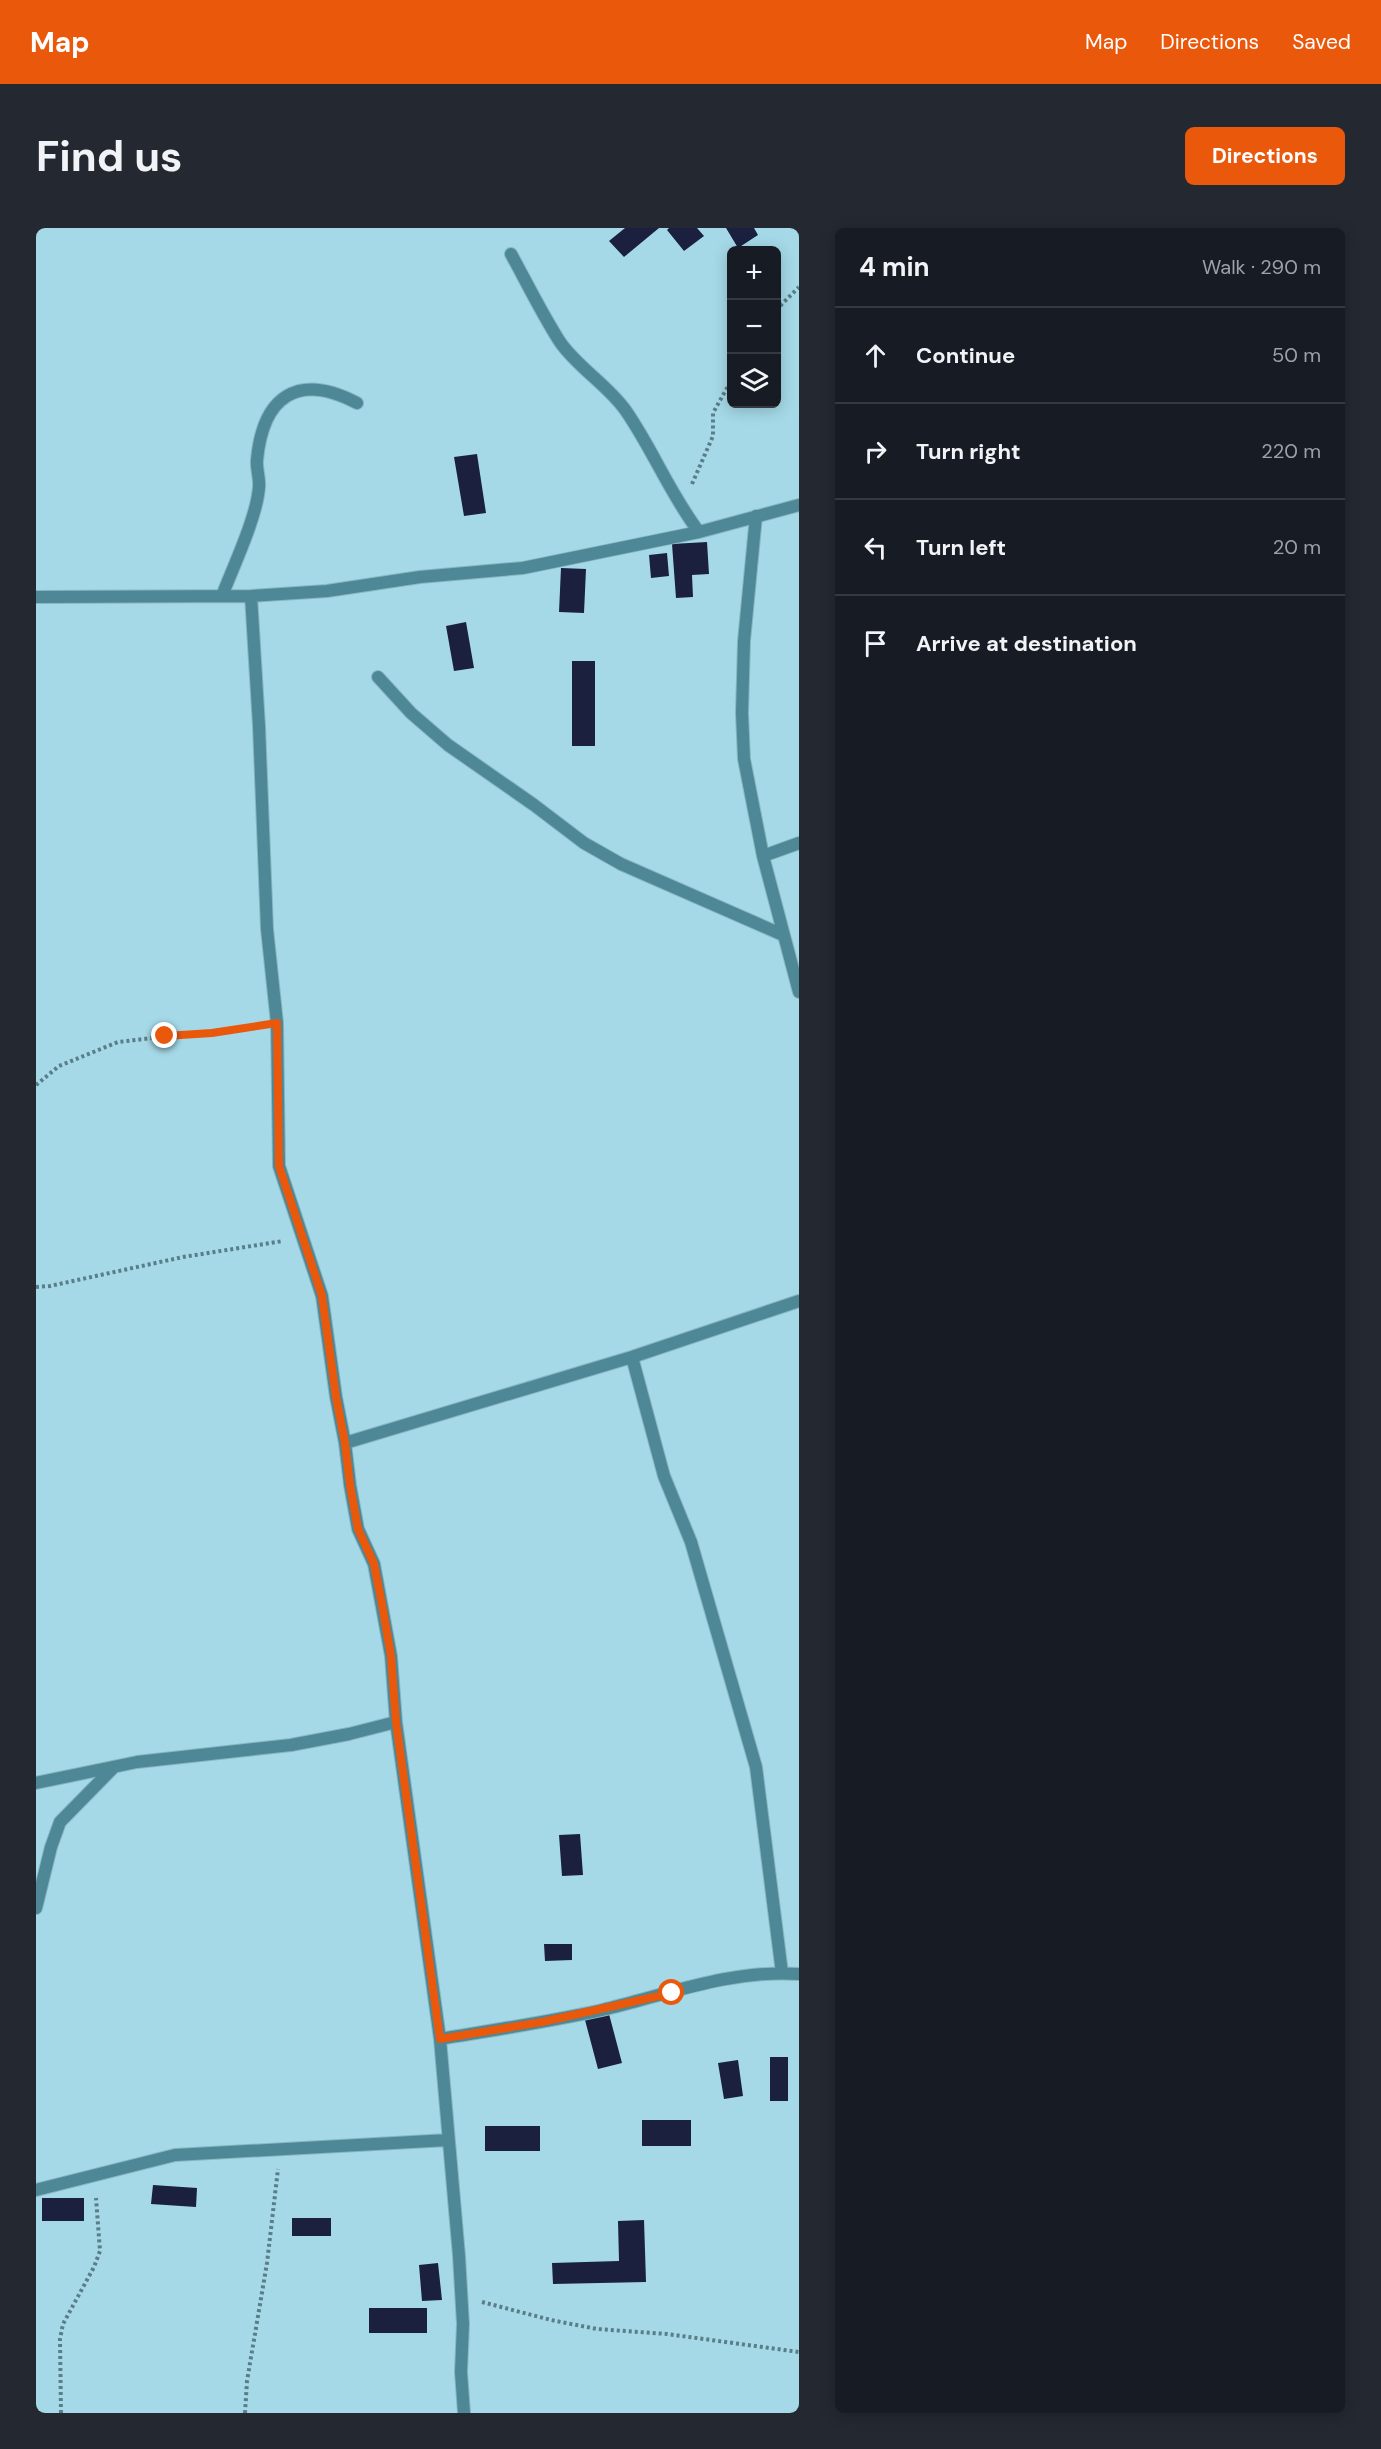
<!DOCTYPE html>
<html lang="en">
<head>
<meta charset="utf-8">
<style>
  :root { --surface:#171b24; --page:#242831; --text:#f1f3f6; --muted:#9ea1a6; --line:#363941; --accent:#ea580c }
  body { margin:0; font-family:"DM Sans",sans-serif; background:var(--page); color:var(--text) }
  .controls { position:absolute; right:18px; top:18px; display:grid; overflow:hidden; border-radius:9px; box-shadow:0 3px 15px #0003 }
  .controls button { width:54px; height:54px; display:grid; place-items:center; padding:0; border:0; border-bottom:2px solid var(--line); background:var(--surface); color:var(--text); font:30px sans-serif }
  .stop { position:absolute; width:18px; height:18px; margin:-14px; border:4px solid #ea580c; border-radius:50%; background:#fff }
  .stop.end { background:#ea580c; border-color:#fff; box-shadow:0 2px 6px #0008 }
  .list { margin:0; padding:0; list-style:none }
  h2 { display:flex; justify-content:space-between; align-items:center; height:78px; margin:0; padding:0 24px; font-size:26px }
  h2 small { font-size:20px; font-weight:400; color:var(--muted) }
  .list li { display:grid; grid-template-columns:39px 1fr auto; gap:18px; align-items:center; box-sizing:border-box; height:96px; padding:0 24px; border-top:2px solid var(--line) }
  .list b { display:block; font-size:22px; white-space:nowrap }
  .list em { font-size:20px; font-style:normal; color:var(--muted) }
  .icon { flex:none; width:33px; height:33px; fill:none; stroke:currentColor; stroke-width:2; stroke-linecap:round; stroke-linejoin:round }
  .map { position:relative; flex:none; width:763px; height:2185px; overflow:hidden; border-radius:9px }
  header { display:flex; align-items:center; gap:36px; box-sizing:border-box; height:84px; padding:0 30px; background:var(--accent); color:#fff }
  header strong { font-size:28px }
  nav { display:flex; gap:33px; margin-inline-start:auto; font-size:21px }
  .intro { display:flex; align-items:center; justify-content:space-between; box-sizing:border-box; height:144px; padding:0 36px }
  h1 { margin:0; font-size:42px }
  .button { padding:15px 27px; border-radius:9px; background:var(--accent); color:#fff; font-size:21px; font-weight:700 }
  main { display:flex; gap:36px; padding:0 36px }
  aside { flex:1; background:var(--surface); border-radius:9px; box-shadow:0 3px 15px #0003 }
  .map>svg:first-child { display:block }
  .building { fill:#1b203e }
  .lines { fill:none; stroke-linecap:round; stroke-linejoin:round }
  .minor-casing { stroke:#88b6c2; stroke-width:14 }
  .path { stroke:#5a7d87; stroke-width:4; stroke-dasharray:3 3; stroke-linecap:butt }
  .minor { stroke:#4e8795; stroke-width:12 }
  .route { stroke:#ea580c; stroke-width:8 }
</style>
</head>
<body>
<header>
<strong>Map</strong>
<nav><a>Map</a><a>Directions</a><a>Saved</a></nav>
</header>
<div class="intro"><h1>Find us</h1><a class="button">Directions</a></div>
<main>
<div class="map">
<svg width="763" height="2185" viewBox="0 0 763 2185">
  <rect width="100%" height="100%" fill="#a5d9e7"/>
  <!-- building -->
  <path class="building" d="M589,0H623L588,29L573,13Z
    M633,0H661L668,8L648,23L631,2Z
    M690,0H718L722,7L702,20Z
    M441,226L450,285L428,288L418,229Z
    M671,314L673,346L656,347L657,369L640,370L636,316Z
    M631,325L633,348L615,350L613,327Z
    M525,340L550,341L548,385L523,384Z
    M430,394L438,440L418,443L410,398Z
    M536,433H559V518H536Z
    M544,1606L547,1647L526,1648L523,1607Z
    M508,1716H536V1732L509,1733Z
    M573,1786L586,1835L562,1841L549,1792Z
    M734,1829H752V1873H734Z
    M702,1832L707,1868L688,1871L682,1835Z
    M606,1892H655V1918H606Z
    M449,1898H504V1923H449Z
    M117,1957L161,1960L160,1979L115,1976Z
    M6,1970H48V1993H6Z
    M256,1990H295V2008H256Z
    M608,1992L610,2054L517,2056L516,2035L583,2033L582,1993Z
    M402,2035L406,2072L386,2073L383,2037Z
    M333,2080H391V2105H333Z"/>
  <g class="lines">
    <defs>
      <path id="minor" d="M475,26C491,55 506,86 524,114C542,140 572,157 590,183C617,222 634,266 663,304
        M720,288L708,413L706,485L708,531L727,628L763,764
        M186,368C197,339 221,289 223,259C224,250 220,241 221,232C227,168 262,144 321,175
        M215,368L223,498L231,701L241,795L243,938L286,1068L300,1169L309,1215L314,1257L322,1301L338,1336L355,1428L360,1494L404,1811L423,2028L427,2096L425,2144L428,2185
        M0,369L215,368L291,363L384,349L487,340L663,304L763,277
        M342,449L375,485L412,517L498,577L548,615L585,636L747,707
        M727,628L763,615
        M596,1129L628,1248L655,1314L720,1539L746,1745
        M309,1215L596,1129L763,1073
        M0,1555L101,1534L255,1517L313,1506L360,1494
        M0,1680L15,1619L24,1594L77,1540
        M404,1811C458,1802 512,1794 566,1782C630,1767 696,1741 763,1746
        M0,1962L139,1927L412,1912"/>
    </defs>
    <!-- minor casing -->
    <use href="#minor" class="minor-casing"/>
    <!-- path -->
    <path class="path" d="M740,82L763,59
      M656,256L677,208V185L696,151
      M0,857L23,838L82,814L220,798
      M0,1059L14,1058L147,1029L247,1013
      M446,2074L515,2092L561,2101L631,2106L763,2124
      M25,2185L24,2111L27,2096L58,2039L64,2023L60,1970
      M209,2185L211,2153L231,2035L242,1941"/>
    <!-- minor -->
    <use href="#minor" class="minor"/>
  </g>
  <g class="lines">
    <!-- route -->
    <path class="route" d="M129,808L176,805L241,795L243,938L286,1068L300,1169L309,1215L314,1257L322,1301L338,1336L346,1376L355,1428L360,1494L404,1811L506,1794L636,1765"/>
  </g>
</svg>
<div class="controls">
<button>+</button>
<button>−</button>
<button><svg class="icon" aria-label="layers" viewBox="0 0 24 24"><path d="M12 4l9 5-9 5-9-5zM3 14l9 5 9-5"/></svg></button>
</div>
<div class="stop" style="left:636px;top:1765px"></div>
<div class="stop end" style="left:129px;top:808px"></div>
</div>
<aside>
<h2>4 min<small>Walk · 290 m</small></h2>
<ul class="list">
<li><svg class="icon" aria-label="ahead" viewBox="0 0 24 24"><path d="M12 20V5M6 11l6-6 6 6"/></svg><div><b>Continue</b></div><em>50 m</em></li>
<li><svg class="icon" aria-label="right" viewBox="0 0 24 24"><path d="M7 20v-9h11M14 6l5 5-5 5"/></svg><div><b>Turn right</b></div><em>220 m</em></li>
<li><svg class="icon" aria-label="left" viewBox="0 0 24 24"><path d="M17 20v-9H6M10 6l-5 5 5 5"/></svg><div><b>Turn left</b></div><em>20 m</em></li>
<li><svg class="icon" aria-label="arrive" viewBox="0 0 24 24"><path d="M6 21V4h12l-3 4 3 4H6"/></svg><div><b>Arrive at destination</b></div></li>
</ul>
</aside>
</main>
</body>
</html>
